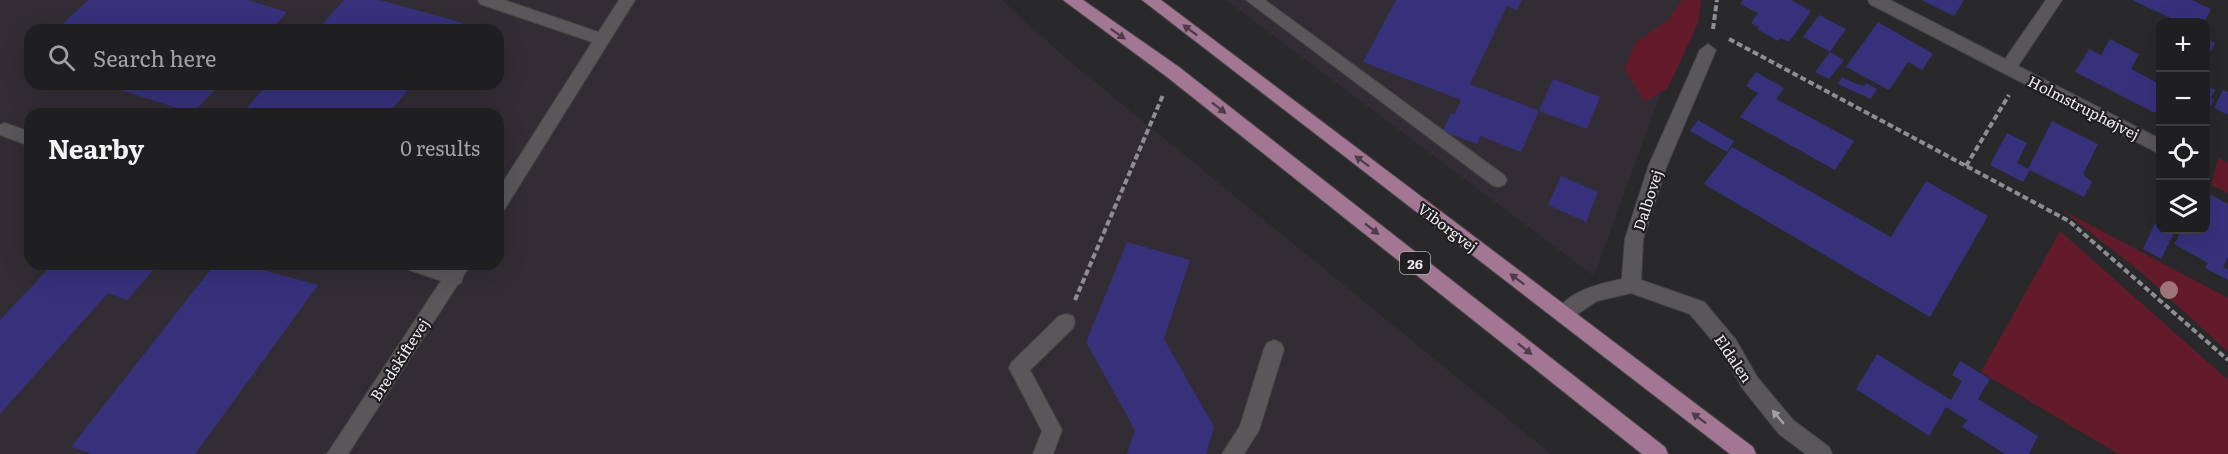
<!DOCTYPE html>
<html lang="en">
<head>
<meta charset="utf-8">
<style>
  :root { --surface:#1f1e20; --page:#272729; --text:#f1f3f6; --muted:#a1a2a5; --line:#3c3c3e }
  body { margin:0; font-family:Literata,serif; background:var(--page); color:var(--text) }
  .controls { position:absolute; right:18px; top:18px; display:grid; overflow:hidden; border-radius:12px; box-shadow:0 6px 24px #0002 }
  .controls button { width:54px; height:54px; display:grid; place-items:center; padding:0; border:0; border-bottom:2px solid var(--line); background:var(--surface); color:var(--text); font:30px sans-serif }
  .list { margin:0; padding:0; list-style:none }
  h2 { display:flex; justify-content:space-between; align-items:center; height:78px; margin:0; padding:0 24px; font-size:26px }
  h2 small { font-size:20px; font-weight:400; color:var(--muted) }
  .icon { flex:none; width:33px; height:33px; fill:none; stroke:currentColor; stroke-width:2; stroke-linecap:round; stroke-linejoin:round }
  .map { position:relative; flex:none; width:2228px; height:454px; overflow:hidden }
  .search { position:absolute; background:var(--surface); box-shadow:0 6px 24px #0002; left:24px; top:24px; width:480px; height:66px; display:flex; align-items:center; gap:15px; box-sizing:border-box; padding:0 21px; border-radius:18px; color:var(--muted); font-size:22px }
  .panel { position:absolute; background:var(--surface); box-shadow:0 6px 24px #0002; left:24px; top:108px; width:480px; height:162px; border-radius:18px }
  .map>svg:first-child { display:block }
  .built { fill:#322d35; fill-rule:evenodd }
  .green { fill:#631b2b }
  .building { fill:#37317c }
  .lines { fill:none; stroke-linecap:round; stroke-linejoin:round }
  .service-casing { stroke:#464547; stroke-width:2 }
  .minor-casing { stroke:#464547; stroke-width:2 }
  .tertiary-casing { stroke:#464547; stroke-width:2 }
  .primary-casing { stroke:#464547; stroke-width:2 }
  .path { stroke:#8e8d8f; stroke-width:4; stroke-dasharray:6 3; stroke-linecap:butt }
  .service { fill:#59575a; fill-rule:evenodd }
  .minor { fill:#59575a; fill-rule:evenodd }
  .tertiary { fill:#59575a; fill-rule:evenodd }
  .primary { fill:#a37794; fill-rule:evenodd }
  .tree { fill:#9e7379 }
  .oneway { fill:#4e3d49 }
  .oneway2 { fill:#a2a1a4 }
  .labels { text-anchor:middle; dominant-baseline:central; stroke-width:4.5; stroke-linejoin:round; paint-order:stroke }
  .shield { fill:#201e21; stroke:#afaeb0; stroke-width:1.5 }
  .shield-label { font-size:14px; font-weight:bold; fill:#ecebed }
  .street-label { font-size:15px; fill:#ecebed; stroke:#201e21 }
</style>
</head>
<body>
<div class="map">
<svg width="2228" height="454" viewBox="0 0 2228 454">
  <rect width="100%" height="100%" fill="#29282a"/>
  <!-- built -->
  <path class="built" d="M0,0H1002L1068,60L1551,454H0ZM30,30H498V84H30ZM30,114H498V264H30Z
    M1226,0H1689L1685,27L1594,276Z"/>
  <!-- green -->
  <path class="green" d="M1682,0H1701L1698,23L1668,88L1645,102L1624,69L1636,42L1668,20Z
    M2218,158L2228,163V193L2211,185Z
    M2062,210L2228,298V352L2143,274Z
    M2060,231L2228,380V454H2118L1981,372Z"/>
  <!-- building -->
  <path class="building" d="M88,0H247L287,12L270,30H57Z
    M344,0H380L463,23L458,30H317Z
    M1396,0H1522L1517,10L1507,6L1470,84L1539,111L1521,152L1480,136L1477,144L1443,131L1451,113L1455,114L1461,100L1363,62Z
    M1743,0H1791L1811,11L1789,42L1780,38L1778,41L1757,29L1759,27L1751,23L1758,13L1740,4Z
    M1922,0H1964L1954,16Z
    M2132,0H2192L2211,9L2204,22H2179Z
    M1819,15L1846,29L1830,52L1803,37Z
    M1878,22L1933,54L1922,70L1908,62L1889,90L1846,67Z
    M2110,39L2139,54L2131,69L2160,84V111L2157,109L2155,113L2075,72L2089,49L2101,55Z
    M2206,39L2215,43L2209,54L2206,52Z
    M1830,52L1844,60L1829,79L1815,72Z
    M1756,72L1784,88L1776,99L1854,141L1835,170L1740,117L1758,93L1746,86Z
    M1842,77L1854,83L1864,86L1866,83L1877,89L1871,99L1838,84Z
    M1553,79L1600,97L1587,129L1539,111Z
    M102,84H220L193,113Z
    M268,84H413L388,114H241Z
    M2206,85L2215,90L2211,98L2214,99L2206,116Z
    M2223,90L2228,92V115L2214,108Z
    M1698,120L1734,141L1727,152L1690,131Z
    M2052,121L2098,144L2083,174L2092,182L2084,197L2030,170L2023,182L1990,165L2007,133L2027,143L2017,163L2028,169Z
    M1732,147L1891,237L1926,181L1988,216L1930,317L1704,184Z
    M1561,176L1598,192L1586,222L1548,205Z
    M2206,192L2228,204V257L2223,267L2228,270V280L2205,268L2208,263L2174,244L2182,230H2206Z
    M2155,223L2160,226V230L2174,233L2161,259L2143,249Z
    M1127,242L1190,260L1164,339L1214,427L1206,454H1127L1135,430L1086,342Z
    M53,264H159L127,300L108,293L0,414V320Z
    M215,264H240L318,285L195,454H93L71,447Z
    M1877,354L1951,400L1962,381L1952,375L1960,361L1990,379L1978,399L2038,436L2029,454H2005L1962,427L1967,420L1946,407L1929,436L1856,389Z"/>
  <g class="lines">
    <defs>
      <path id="service" d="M478,0H504L607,35L609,39L601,45L480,4Z
        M1246,0H1265L1504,175L1507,180L1504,185L1498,187L1492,185Z
        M5,123L30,132V146L0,135V125Z
        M406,264H439L461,271L463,277L461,283L454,285L409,270Z
        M1066,314L1073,316L1075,322L1073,328L1030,370L1062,430L1053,454H1033L1042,431L1009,368L1012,362L1059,316Z
        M1274,340L1281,343L1284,349L1259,430L1244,454H1222L1240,426L1264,349L1267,343Z"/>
      <path id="minor" d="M1868,0H1890L2005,59L2046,0H2062L2018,66L2160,139V154L1870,4Z
        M1708,44L1716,50L1667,165L1643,239L1641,280L1704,302L1736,340L1757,377L1793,420L1829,447L1832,454H1806L1779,434L1743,389L1722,352L1690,314L1631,293L1597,301L1564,323L1557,321L1555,315C1566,291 1599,284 1622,279L1625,239L1649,165L1700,50Z"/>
      <path id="tertiary" d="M619,0H635L504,210L498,212V190Z
        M452,264H471L348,454H327Z"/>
      <path id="primary" d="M1063,0H1083L1179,67L1665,447L1668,454H1642L1167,77Z
        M1142,0H1161L1753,447L1756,454H1730Z"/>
    </defs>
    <!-- service casing -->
    <use href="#service" class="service-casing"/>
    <!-- minor casing -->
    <use href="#minor" class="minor-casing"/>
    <!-- tertiary casing -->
    <use href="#tertiary" class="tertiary-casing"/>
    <!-- primary casing -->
    <use href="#primary" class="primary-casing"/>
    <!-- path -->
    <path class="path" d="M1713,29L1717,0
      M1729,39L2069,221L2228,360
      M1966,166L2009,95
      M1075,300L1163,95"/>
    <!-- service -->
    <use href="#service" class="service"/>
    <!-- minor -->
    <use href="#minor" class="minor"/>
    <!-- tertiary -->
    <use href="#tertiary" class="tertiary"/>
    <!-- primary -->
    <use href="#primary" class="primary"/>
  </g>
  <!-- trees -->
  <circle class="tree" cx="2169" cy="290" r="9"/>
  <!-- one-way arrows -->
  <defs><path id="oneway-solid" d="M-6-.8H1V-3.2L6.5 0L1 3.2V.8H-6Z" transform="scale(1.5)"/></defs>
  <g class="oneway">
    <use href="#oneway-solid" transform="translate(1190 30) rotate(-143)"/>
    <use href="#oneway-solid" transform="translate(1118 34) rotate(35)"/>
    <use href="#oneway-solid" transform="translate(1219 108) rotate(38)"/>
    <use href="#oneway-solid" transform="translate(1362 161) rotate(-143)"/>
    <use href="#oneway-solid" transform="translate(1372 229) rotate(38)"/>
    <use href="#oneway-solid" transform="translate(1517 279) rotate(-143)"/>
    <use href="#oneway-solid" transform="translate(1525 349) rotate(38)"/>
    <use href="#oneway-solid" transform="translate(1699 418) rotate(-143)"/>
  </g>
  <use class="oneway2" href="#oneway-solid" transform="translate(1778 417) rotate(-130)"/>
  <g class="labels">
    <!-- shield labels -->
    <rect class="shield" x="1400" y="252" width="30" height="22" rx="4.5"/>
    <g class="shield-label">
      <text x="1415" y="263">26</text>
    </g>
    <!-- street labels -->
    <g class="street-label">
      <text transform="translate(2084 107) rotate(27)">Holmstruphøjvej</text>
      <text transform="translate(1647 200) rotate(-72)">Dalbovej</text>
      <text transform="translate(1448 227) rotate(37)">Viborgvej</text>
      <text transform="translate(1734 358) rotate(56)">Eldalen</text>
      <text transform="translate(399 359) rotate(-57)">Bredskiftevej</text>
    </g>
  </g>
</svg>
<div class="controls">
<button>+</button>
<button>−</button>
<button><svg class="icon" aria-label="locate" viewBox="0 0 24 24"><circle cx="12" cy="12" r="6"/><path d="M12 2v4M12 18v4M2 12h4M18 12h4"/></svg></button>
<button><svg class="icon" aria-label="layers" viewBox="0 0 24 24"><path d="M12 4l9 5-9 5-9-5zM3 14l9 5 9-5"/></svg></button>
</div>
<div class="search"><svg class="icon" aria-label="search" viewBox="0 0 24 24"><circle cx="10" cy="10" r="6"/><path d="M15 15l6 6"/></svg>Search here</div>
<section class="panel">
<h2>Nearby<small>0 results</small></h2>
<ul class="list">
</ul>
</section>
</div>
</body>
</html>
